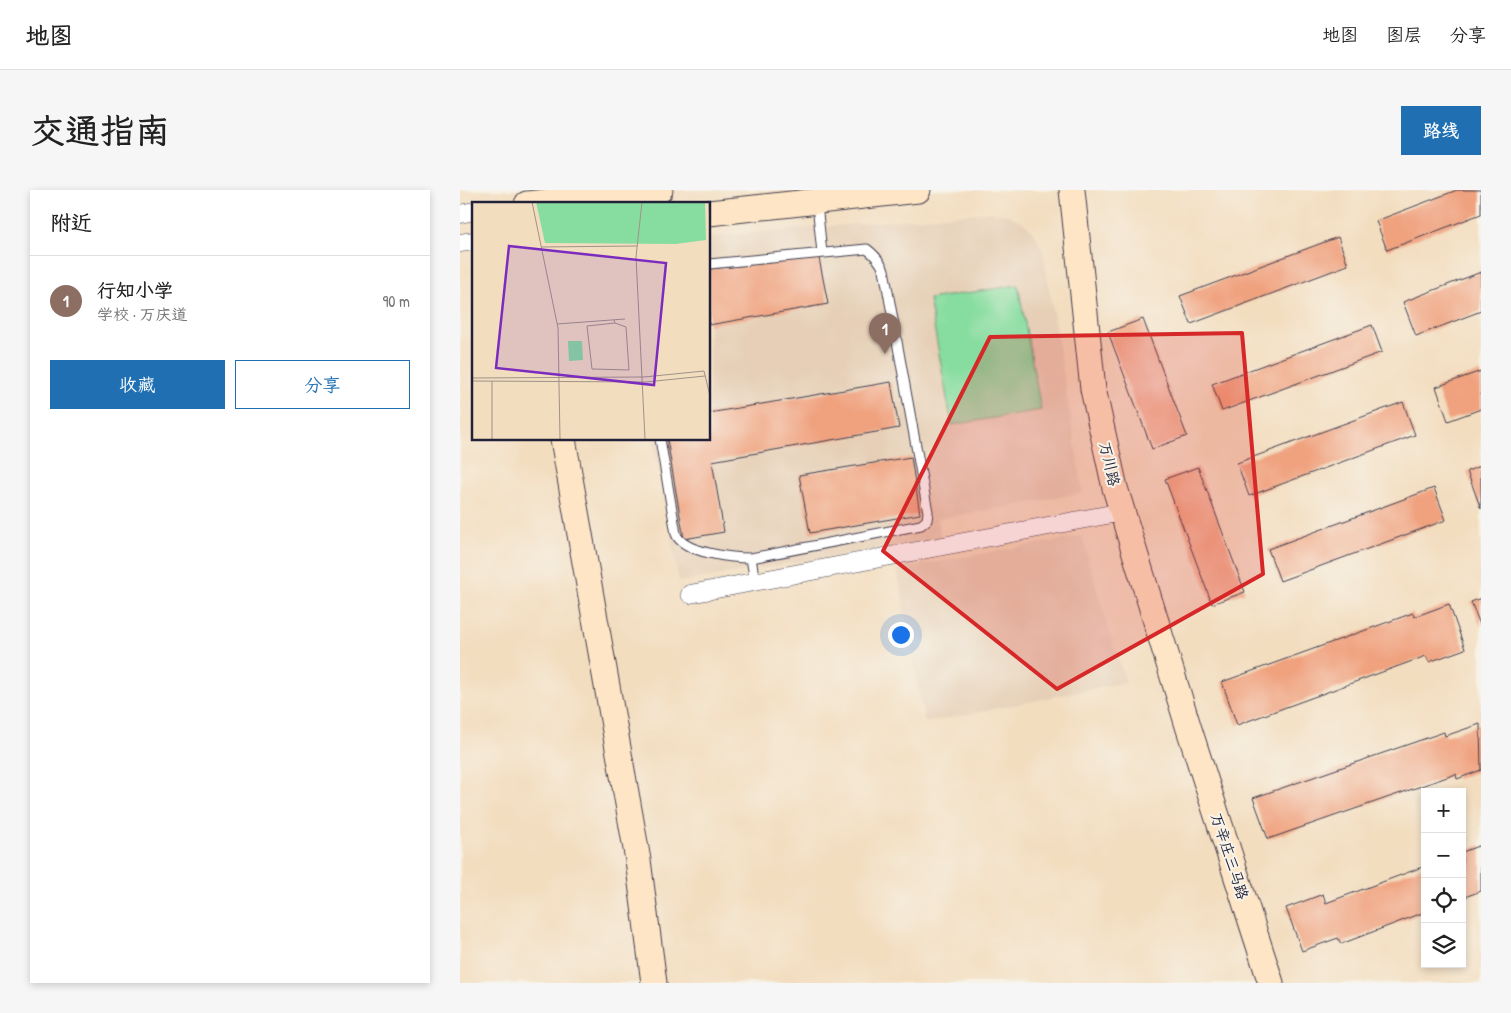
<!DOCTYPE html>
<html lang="zh">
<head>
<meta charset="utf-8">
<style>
  :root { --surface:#fff; --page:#f6f6f6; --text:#222; --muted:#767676; --line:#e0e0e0; --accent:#1f6fb2 }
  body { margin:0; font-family:"Patrick Hand","LXGW WenKai TC",sans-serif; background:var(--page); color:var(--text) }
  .controls { position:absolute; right:15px; bottom:15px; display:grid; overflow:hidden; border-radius:0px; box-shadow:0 2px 8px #0003 }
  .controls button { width:45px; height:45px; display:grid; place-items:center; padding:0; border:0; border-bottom:1px solid var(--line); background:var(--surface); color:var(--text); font:25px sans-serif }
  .you { position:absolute; left:440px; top:444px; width:18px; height:18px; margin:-12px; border:4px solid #fff; border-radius:50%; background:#1a73e8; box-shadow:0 0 0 8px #1a73e833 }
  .badge { display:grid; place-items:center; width:32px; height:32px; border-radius:50%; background:var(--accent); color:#fff; font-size:16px; font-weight:700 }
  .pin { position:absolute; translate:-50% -41px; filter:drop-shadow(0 1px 2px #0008) }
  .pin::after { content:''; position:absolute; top:26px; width:18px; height:15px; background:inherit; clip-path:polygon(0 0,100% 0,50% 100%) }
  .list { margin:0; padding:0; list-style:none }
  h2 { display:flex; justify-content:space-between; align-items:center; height:65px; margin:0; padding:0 20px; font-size:21px }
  h2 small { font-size:16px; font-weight:400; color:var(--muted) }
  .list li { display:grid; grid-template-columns:32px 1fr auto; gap:15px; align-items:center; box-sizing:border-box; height:90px; padding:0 20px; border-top:1px solid var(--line) }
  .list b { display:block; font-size:19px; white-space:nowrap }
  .list p { margin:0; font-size:16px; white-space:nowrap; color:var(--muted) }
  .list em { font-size:16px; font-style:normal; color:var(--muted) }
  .actions { display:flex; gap:10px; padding:15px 20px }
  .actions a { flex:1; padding:11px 0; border:1px solid var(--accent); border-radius:0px; text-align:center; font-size:18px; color:var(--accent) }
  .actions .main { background:var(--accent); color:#fff }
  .icon { flex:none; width:28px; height:28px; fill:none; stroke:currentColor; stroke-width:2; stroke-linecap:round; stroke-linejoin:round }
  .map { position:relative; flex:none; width:1021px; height:793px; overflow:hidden; border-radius:0px }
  header { display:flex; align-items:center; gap:30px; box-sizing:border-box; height:70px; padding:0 25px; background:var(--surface); border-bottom:1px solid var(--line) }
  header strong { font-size:24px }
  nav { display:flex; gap:28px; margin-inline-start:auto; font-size:18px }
  .intro { display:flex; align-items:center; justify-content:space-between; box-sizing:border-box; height:120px; padding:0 30px }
  h1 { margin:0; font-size:35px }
  .button { padding:12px 22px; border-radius:0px; background:var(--accent); color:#fff; font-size:18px; font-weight:700 }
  main { display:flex; gap:30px; padding:0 30px }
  aside { flex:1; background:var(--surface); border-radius:0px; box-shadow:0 2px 8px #0003 }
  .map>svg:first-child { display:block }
  .built { fill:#e6cfb6 }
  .garden { fill:#87dda0; stroke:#54806e }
  .building { fill:#f0a27f }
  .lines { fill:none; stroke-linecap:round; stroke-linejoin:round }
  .lane-casing { stroke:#413e4f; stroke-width:11 }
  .street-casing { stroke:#413e4f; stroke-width:19 }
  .secondary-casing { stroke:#413e4f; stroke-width:27 }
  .lane { stroke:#fff; stroke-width:9 }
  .street { stroke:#fff; stroke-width:18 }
  .secondary { stroke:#fee5c5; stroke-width:25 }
  .marked { fill:#d62828; fill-opacity:0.2; stroke:#d62828; stroke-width:4; stroke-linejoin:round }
  .labels { text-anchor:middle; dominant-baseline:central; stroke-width:4; stroke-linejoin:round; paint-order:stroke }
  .street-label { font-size:15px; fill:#22223b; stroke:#f7f3e8 }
  .inset-road { fill:none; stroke:#9f928a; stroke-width:1 }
  .view { fill:#7b2cbf; fill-opacity:0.15; stroke:#7b2cbf; stroke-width:2.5 }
  .inset-edge { fill:none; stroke:#22223b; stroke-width:2.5 }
</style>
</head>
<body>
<header>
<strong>地图</strong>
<nav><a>地图</a><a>图层</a><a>分享</a></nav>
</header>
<div class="intro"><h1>交通指南</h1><a class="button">路线</a></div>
<main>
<aside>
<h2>附近<small></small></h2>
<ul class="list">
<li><span class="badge" style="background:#8d6e63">1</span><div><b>行知小学</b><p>学校 · 万庆道</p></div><em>90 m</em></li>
</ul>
<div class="actions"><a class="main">收藏</a><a>分享</a></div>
</aside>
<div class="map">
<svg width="1021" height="793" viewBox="0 0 1021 793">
  <rect width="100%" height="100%" fill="#f7f3e8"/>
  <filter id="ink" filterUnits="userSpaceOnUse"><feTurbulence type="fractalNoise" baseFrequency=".02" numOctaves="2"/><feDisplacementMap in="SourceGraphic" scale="10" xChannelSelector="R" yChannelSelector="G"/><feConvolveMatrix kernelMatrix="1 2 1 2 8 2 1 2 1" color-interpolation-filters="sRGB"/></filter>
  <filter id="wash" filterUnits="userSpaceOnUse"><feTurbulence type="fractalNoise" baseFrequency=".0096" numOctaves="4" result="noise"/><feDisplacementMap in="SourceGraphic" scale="20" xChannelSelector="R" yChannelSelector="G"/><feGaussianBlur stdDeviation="1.12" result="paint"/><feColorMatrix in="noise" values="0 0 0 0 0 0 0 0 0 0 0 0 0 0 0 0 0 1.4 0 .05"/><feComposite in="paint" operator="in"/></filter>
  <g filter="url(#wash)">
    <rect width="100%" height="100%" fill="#f3ddbf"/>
    <!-- built -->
    <path class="built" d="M531,22L549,25L564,33L575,45L583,61L623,303L478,329L481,348L219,392L193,249H249V47Z
      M622,346L644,425L666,492L465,533L437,379Z"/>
    <!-- garden -->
    <path class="garden" d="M558,95L581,220L492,235L469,109Z"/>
    <g id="blocks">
      <!-- building -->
      <path class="building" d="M997,0H1021V24L927,60L916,31Z
        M878,47L888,75L731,134L720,106Z
        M359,68L368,114L249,135V79Z
        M1021,82V121L956,146L943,112Z
        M683,129L727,246L692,259L648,142Z
        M912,135L922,162L762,221L752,194Z
        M1021,181V219L988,231L976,197Z
        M431,192L439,238L252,271L264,342L224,349L207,249H249V223Z
        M943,212L955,245L789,306L777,273Z
        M451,267L460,324L350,343L339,285Z
        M1021,276V319L1007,281Z
        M738,277L785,402L752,414L705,289Z
        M974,298L986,330L820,391L808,359Z
        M1021,408V437L1011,412Z
        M989,414L1005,459L969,472L966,466L777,535L762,492L953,423L954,427Z
        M1020,534L1021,580L997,589L996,584L808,649L793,608L984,542L985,546Z
        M1021,655V701L1002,708V662Z
        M965,676V722L881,754L878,748L842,761L826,718L863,704L866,713Z"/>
    </g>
  </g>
  <g filter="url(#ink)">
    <use href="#blocks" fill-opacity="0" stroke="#413e4f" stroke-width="1"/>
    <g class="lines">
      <defs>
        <path id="lane" d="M357,14L362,63
          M200,249L216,344C223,363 273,368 291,368L461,335L467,330L468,322L424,80C420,71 415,65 407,59L249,74
          M291,368L295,392"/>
        <path id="street" d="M0,24L14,21
          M0,53L14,51
          M230,404L662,322"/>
        <path id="secondary" d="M612,0L633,199L655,298L729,539L811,793
          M67,14L200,0
          M249,23L458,0
          M103,249L178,670L194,793"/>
      </defs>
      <!-- lane casing -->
      <use href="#lane" class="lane-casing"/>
      <!-- street casing -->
      <use href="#street" class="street-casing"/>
      <!-- secondary casing -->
      <use href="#secondary" class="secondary-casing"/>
      <!-- lane -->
      <use href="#lane" class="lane"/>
      <!-- street -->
      <use href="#street" class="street"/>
      <!-- secondary -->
      <use href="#secondary" class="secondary"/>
    </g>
  </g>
  <!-- marked area -->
  <path class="marked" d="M782,143L803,384L597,499L423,361L530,147Z"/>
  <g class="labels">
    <!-- street labels -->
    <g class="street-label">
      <text transform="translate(650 274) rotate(77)">万川路</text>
      <text transform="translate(770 666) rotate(72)">万辛庄三马路</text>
    </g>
  </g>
  <!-- overview -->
  <g transform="translate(12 12)">
    <rect width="238" height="238" fill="#f3ddbf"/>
    <path d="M64,0H233L234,38L204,42L73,41Z" fill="#87dda0"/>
    <path d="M110,139L111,158L97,159L96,139Z" fill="#87dda0"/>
    <path class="inset-road" d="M60,0L86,126L88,237M170,0L164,55L173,237M237,0L238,26M69,45L165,44M142,118L143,121L154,125L157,168L120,167L115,124L143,121M85,122L153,117M0,176L172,175L232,169L238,194M0,179L174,180L233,174M20,179V237"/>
    <path class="view" d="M37,44L194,61L182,183L24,166Z"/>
    <rect width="238" height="238" class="inset-edge"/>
  </g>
</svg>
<div class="controls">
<button>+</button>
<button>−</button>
<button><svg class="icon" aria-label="locate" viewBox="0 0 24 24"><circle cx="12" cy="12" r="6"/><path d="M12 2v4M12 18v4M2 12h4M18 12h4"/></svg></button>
<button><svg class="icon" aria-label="layers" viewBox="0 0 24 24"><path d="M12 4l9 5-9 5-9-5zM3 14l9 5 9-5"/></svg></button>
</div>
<div class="you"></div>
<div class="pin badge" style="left:425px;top:164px;background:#8d6e63">1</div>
</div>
</main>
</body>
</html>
